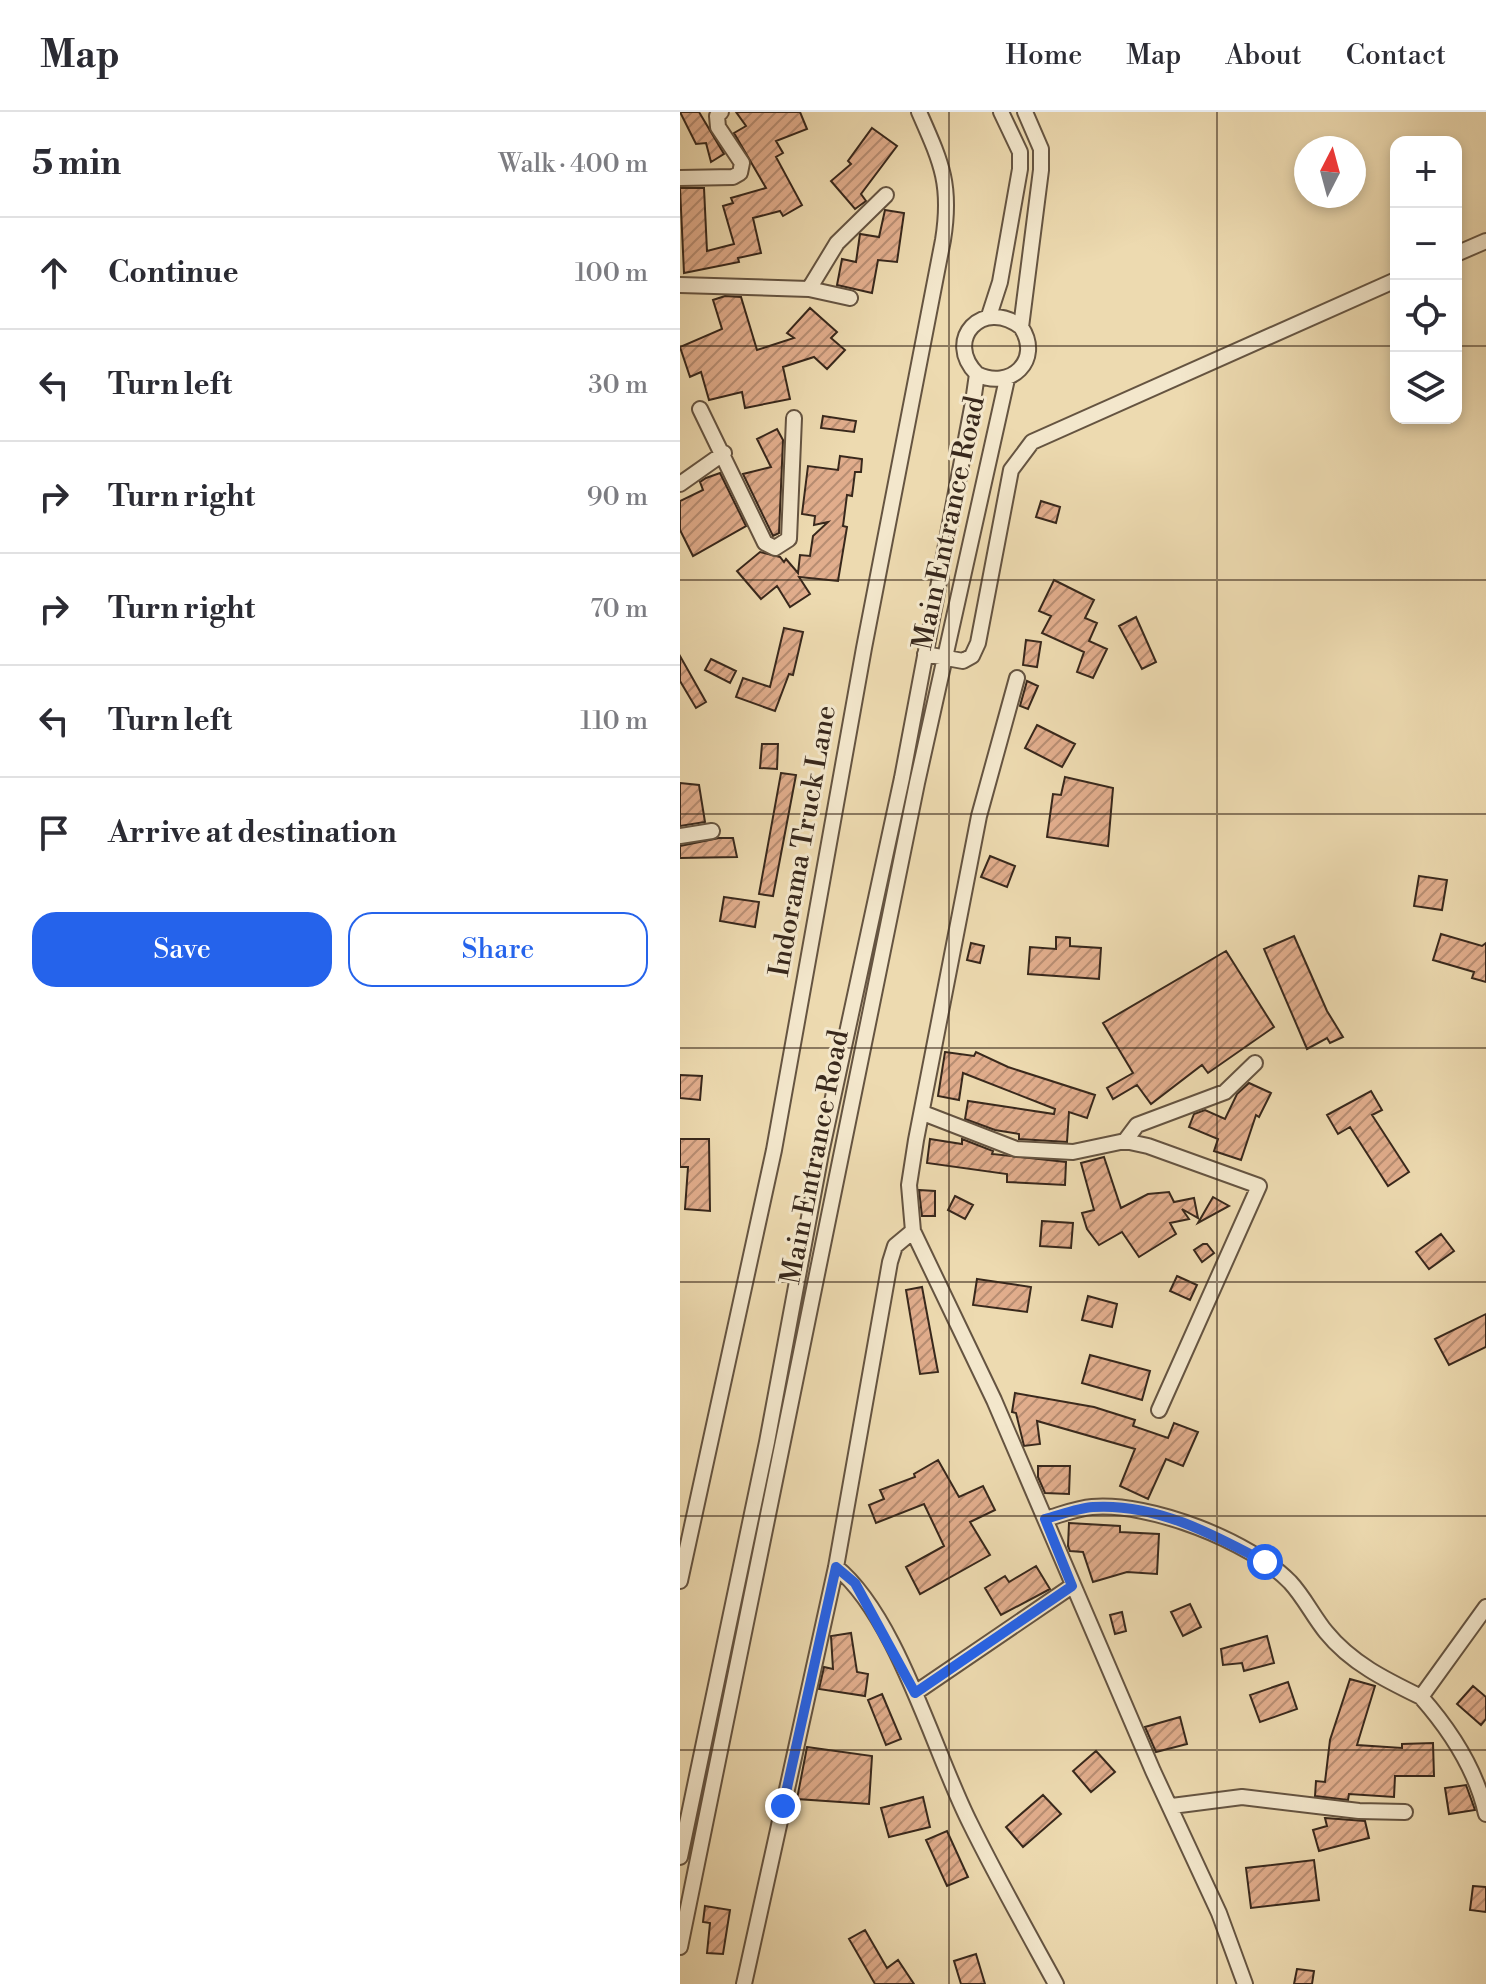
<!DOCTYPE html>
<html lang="en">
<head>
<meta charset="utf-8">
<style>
  :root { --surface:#fff; --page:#f7f7f7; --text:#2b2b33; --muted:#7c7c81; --line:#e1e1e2; --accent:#2563eb }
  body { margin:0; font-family:"Libre Bodoni",serif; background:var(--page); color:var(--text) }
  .controls { position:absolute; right:24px; top:24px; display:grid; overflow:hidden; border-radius:16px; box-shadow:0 4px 12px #0003 }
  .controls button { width:72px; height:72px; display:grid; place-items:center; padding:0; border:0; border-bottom:2px solid var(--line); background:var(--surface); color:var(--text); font:40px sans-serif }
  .compass { position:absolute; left:614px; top:24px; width:72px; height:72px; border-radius:50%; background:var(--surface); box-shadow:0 4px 12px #0003; rotate:6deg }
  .stop { position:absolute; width:24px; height:24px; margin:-18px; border:6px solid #2563eb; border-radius:50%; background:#fff }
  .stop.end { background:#2563eb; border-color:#fff; box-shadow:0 2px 8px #0008 }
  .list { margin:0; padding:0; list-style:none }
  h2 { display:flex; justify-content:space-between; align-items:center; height:104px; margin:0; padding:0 32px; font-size:34px }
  h2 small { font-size:26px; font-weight:400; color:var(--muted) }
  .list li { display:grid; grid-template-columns:52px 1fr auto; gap:24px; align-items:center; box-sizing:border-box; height:112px; padding:0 32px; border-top:2px solid var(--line) }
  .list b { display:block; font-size:30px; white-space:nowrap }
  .list em { font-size:26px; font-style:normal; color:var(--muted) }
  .actions { display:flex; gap:16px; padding:24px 32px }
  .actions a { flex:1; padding:18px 0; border:2px solid var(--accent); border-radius:24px; text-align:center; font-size:28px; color:var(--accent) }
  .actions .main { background:var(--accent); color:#fff }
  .icon { flex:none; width:44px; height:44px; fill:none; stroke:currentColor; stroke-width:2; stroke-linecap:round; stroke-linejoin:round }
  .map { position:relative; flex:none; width:806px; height:1872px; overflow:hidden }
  header { display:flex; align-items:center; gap:48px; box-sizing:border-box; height:112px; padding:0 40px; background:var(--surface); border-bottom:2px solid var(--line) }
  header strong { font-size:38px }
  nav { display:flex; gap:44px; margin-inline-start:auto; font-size:28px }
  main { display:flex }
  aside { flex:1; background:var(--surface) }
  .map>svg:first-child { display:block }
  .building { fill:url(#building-hatch); stroke:#38281c; stroke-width:2 }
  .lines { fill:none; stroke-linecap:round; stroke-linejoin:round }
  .street-casing { stroke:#655441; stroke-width:18 }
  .street { stroke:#f3e7cc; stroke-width:14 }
  .route { stroke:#2563eb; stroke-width:10 }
  .grid { fill:none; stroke:#38281c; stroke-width:2; stroke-opacity:0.55 }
  .labels { text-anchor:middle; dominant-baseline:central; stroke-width:6; stroke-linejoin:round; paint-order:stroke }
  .street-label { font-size:28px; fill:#38281c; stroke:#f3e7cc }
</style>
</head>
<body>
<header>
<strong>Map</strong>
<nav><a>Home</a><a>Map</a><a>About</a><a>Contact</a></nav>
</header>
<main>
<aside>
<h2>5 min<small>Walk · 400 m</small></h2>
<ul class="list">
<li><svg class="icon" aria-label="ahead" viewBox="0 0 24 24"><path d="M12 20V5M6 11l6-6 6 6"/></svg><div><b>Continue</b></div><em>100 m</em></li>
<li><svg class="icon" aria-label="left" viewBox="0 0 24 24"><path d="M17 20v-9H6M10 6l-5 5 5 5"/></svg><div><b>Turn left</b></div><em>30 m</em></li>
<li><svg class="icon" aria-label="right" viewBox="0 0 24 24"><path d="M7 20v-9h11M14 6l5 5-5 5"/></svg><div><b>Turn right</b></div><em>90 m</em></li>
<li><svg class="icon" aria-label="right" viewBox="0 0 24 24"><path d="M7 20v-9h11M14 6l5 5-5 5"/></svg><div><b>Turn right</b></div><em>70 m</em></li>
<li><svg class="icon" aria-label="left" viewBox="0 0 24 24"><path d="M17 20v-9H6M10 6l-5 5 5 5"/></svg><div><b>Turn left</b></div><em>110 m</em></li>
<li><svg class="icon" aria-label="arrive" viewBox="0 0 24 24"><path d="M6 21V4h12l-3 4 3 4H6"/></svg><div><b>Arrive at destination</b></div></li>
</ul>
<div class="actions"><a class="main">Save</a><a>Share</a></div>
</aside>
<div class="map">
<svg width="806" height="1872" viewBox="0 0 806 1872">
  <defs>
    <pattern id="building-hatch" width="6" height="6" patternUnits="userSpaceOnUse" patternTransform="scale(2)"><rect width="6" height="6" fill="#e1ad8c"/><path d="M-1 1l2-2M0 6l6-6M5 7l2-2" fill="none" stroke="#b78d72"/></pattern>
  </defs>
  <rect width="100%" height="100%" fill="#eddab0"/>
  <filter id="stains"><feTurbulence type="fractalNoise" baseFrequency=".0025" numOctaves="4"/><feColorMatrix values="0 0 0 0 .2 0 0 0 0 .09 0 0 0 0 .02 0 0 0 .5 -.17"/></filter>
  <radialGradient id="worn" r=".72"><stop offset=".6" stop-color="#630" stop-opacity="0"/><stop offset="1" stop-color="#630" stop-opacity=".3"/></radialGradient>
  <!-- building -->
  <path class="building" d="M0,0H19L44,42L31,50L26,31L16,32Z
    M56,0H120L127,17L96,29L103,41L96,45L122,93L103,104L100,99L73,106L81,141L58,146L59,150L4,161L0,76H24L27,139L54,132L43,94L53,91L51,86L86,76L54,21L66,14Z
    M192,16L217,34L181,82L186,89L175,97L151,69L171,52L168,49Z
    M205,98L224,101L217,150L198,148L192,181L157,173L162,147L176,150L180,122L199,125Z
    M45,184L61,185L77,238L114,226L107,221L130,196L157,220L151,226L165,238L147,257L134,245L103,255L110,287L65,296L62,280L29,288L21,260L10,265L0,235L42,217L33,188Z
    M143,304L176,309L174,320L141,316Z
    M97,317L103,328L99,421L93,424L63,362L91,355L77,327Z
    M160,344L182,347L181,360H175L172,384L167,383L163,414L167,415L158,469L119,465L130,482L110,495L97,474L81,487L57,459L80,440L100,445L104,450L106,447L118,461L120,443L130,444L133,424L148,410L134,413L135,404L122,402L128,354L158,358Z
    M40,361L66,414L13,444L0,418V389L23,378L20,370L26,366Z
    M361,389L380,395L376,411L356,405Z
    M374,468L414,488L405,506L417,511L409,529L427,537L413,566L397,560L404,540L362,521L371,504L359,499Z
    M456,505L476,550L462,557L439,514Z
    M104,516L123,520L113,563L109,562L95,599L56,585L63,566L90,575Z
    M346,528L361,530L357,555L343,553Z
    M0,544L26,590L16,596L0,569Z
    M31,547L56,559L50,571L25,558Z
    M347,569L358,574L348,597L340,594Z
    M357,613L395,632L382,655L345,636Z
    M82,632H98L97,657L80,656Z
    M101,661L116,663L93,784L79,782Z
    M385,665L433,676L428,734L367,725L373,682L381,683Z
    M0,671L19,673L25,710L0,714Z
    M39,726H53L57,745L0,746V734Z
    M310,744L335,754L327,775L301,765Z
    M739,764L767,768L762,798L734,794Z
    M44,785L79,790L75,815L40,809Z
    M761,822L802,834L806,831V870L792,866L794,860L753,848Z
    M614,824L647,899L663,925L650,931L647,926L627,937L584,837Z
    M376,825L390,826V834L421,836L419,867L348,862L350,835L376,837Z
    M291,831L304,834L300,851L287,848Z
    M546,839L594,915L528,961L522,953L471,992L457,973L433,987L427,976L453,961L423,911Z
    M265,940L294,944L296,940L328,955L415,983L407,1006L389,1000L387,1030L339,1027V1022L315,1018L285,1007L288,989L374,1002L375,997L283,961L279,988L258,984Z
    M0,963L22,964L20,988L0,986Z
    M569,971L591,981L579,1005L576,1003L561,1048L534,1039L538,1027L509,1015L514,1002L525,998L545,1007L557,982Z
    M691,979L702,998L692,1003L729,1060L708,1074L670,1015L658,1022L647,1003Z
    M0,1027H29L30,1099L5,1097L8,1055H0Z
    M250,1027L282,1032V1027L313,1039L312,1042L386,1050L385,1073L327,1070V1062L247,1051Z
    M424,1045L441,1096L468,1082L489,1080L494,1090L514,1086L518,1106L502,1097L509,1107L490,1111L496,1122L459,1145L442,1120L419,1133L407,1117L402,1101L414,1098L401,1051Z
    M239,1078L255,1079V1104H242Z
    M275,1084L293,1093L285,1107L268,1098Z
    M533,1085L549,1094L518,1111Z
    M362,1109L393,1111L391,1136L360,1134Z
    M761,1122L774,1139L749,1157L736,1140Z
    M523,1132H527L534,1141L522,1150L514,1138Z
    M497,1164L517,1173L510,1188L490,1179Z
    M297,1167L351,1175L347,1200L293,1193Z
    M242,1175L258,1260L240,1262L226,1178Z
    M408,1184L437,1192L432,1215L402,1208Z
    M806,1202V1235L769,1253L755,1227Z
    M410,1243L470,1259L462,1288L402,1271Z
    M335,1281L414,1295L455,1308L453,1314L488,1326L494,1311L518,1320L503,1354L486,1347L468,1387L440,1374L455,1337L357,1309L360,1332L344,1334L336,1301L332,1300Z
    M258,1348L279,1385L303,1374L315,1398L290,1410L310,1443L240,1482L226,1455L264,1434L244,1392L196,1411L189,1393L204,1387L200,1378L235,1365L234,1362Z
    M358,1354H390L389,1382L365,1381L358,1365Z
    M389,1411L440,1414V1420L479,1422L477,1462L447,1460L413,1470L403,1440L390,1439L388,1434Z
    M356,1454L370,1477L321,1503L305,1476L325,1464L329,1470Z
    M510,1492L521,1515L503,1524L491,1500Z
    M442,1500L446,1519L435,1522L430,1503Z
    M171,1521L177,1560L188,1562L185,1584L139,1577L144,1555L153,1557L151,1524Z
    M587,1524L594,1551L564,1559L562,1551L543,1553L541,1537Z
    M670,1567L695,1574L677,1633L722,1636V1632L753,1631L754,1664H715L714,1685L669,1682L668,1688L635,1684L636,1669L645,1670L650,1628Z
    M608,1570L617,1597L580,1610L570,1583Z
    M793,1574L806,1585V1607L801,1613L777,1592Z
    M202,1582L221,1627L206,1633L188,1588Z
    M500,1605L507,1632L476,1640L465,1615Z
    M127,1635L192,1644L189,1692L117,1687Z
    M416,1639L435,1660L411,1680L393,1659Z
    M786,1673L795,1698L769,1702L765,1676Z
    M363,1683L381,1702L343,1735L326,1715Z
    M243,1685L250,1715L209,1725L201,1696Z
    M645,1706L685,1709L689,1726L639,1739L633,1718L647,1714Z
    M267,1719L288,1765L267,1774L246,1728Z
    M634,1748L639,1788L571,1796L566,1756Z
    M793,1774L806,1775V1800L790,1798Z
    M25,1794L50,1798L43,1842L27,1841L30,1811L23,1810Z
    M185,1818L207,1856L218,1848L234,1872H195L169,1827Z
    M296,1842L305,1872H281L274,1849Z
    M617,1857L634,1859L632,1872H614Z"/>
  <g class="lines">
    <defs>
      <path id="street" d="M0,66L53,65L60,61L62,51L38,15L37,4L41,0
        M776,142L806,129
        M0,173L129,177L170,186
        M129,177L157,131L206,83
        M309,204L320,170L340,57V40L321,0
        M341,215L361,58V37L345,0
        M20,297L85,431L95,436L109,427L114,306
        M0,372L44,341
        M245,542L283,549L292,544L298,531L331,358L352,330L716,168
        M337,566L299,704L236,1028L229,1073L233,1119L314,1288L473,1659L539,1801L565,1872
        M0,724L32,719
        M243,1001L336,1037L393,1040L445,1029L468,1034L579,1074L479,1298
        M445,1029L457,1013L545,980L575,951
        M365,1407C380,1403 397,1396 412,1395C470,1390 570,1429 610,1470C624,1485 633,1504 646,1520C671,1551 706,1568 741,1585L806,1495
        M156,1455C217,1504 254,1640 290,1711C317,1766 347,1819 376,1872
        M0,1469L94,1038L184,536L263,128C272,72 261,50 239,0
        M235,1581L392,1474
        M741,1585C771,1619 796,1657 806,1702
        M492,1694L562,1685L679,1699L725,1700
        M0,1745L87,1330L141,1041L222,666L293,290L297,262C263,228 303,185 341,215C363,248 330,279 297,262
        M0,1835L237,671L327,267
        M64,1872L156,1455L210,1150L215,1134L233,1119"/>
    </defs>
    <!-- street casing -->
    <use href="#street" class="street-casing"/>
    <!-- street -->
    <use href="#street" class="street"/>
  </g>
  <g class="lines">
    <!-- route -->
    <path class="route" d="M103,1694L156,1455L175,1471L235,1581L392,1474L365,1407C380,1403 398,1396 413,1395C475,1391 533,1422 585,1450"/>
  </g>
  <!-- grid -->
  <path class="grid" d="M269,0V1872M537,0V1872M0,234H716M776,234H806M0,468H806M0,702H806M0,936H806M0,1170H806M0,1404H806M0,1638H806"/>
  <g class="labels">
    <!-- street labels -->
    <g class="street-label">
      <text transform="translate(269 411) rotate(-78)">Main Entrance Road</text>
      <text transform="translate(123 729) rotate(-80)">Indorama Truck Lane</text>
      <text transform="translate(135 1045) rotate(-79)">Main Entrance Road</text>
    </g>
  </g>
  <rect width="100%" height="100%" filter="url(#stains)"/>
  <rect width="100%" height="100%" fill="url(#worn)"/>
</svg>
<div class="controls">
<button>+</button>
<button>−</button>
<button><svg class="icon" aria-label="locate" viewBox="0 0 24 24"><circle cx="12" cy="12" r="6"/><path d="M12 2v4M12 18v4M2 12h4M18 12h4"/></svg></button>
<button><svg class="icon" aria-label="layers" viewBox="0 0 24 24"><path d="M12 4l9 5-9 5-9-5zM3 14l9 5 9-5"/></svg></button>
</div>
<svg class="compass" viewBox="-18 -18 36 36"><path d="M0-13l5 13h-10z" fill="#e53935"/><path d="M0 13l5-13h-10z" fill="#7c7c81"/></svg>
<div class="stop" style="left:585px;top:1450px"></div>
<div class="stop end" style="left:103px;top:1694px"></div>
</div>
</main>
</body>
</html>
